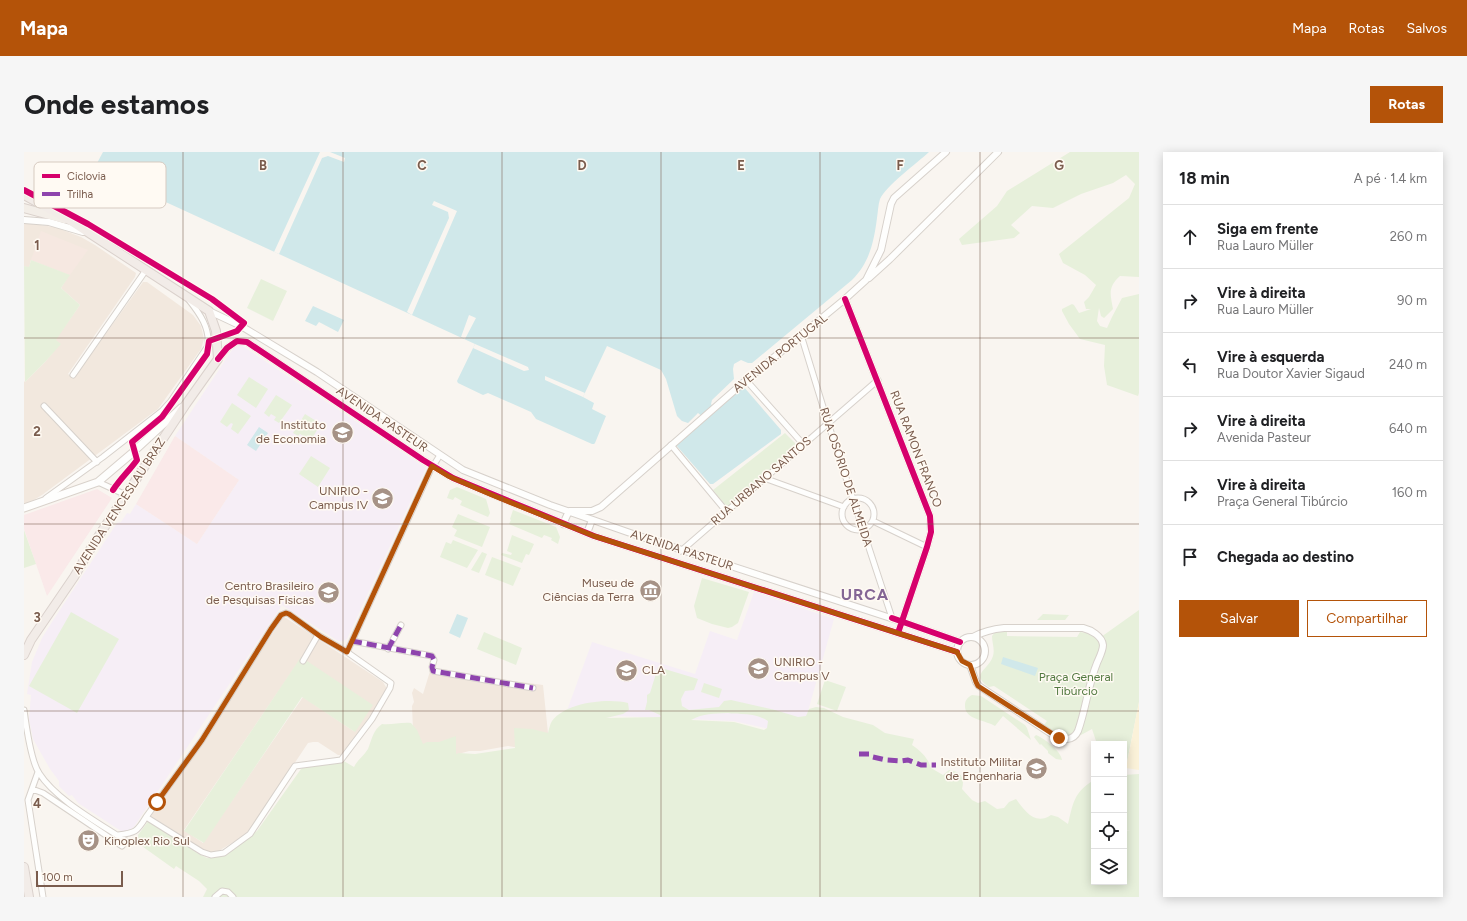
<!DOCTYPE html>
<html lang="pt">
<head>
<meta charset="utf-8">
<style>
  :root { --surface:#fff; --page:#f6f6f6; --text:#202124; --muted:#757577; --line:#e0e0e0; --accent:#b45309 }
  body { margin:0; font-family:Figtree,sans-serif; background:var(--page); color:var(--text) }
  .controls { position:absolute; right:12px; bottom:12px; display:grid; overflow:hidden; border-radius:0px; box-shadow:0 2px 10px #0003 }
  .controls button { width:36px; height:36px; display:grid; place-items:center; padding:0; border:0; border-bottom:1px solid var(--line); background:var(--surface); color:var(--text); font:20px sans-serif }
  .scale { position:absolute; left:12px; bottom:10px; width:87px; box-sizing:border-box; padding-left:4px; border:2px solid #7a5c4d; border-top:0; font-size:11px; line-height:14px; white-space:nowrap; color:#7a5c4d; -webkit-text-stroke:3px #fffaf3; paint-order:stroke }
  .stop { position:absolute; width:12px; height:12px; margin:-9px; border:3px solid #b45309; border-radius:50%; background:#fff }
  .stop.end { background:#b45309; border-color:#fff; box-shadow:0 1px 4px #0008 }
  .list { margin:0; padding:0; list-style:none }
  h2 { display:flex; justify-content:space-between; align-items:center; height:52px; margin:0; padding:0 16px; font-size:17px }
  h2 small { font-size:13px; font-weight:400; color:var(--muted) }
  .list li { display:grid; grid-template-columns:26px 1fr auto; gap:12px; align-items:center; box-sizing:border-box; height:64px; padding:0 16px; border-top:1px solid var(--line) }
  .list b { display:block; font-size:15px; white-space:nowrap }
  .list p { margin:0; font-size:13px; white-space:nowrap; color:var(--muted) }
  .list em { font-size:13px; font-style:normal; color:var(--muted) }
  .actions { display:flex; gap:8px; padding:12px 16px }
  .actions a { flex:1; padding:9px 0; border:1px solid var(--accent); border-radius:0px; text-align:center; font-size:14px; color:var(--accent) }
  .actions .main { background:var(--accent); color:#fff }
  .icon { flex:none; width:22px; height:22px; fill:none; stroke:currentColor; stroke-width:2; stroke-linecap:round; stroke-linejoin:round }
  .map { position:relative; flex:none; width:1115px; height:745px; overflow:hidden; border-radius:0px }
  header { display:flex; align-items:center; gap:24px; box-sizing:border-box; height:56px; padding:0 20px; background:var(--accent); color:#fff }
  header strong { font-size:19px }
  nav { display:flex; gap:22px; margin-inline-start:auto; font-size:14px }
  .intro { display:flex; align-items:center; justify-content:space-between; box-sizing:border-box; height:96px; padding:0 24px }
  h1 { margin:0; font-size:28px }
  .button { padding:10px 18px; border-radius:0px; background:var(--accent); color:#fff; font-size:14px; font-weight:700 }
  main { display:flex; gap:24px; padding:0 24px }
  aside { flex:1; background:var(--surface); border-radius:0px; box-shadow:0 2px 10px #0003 }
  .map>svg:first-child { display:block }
  .residential { fill:#f2e8de; fill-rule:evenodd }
  .commercial { fill:#f6e8e1 }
  .education { fill:#f6eef6 }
  .medical { fill:#fae9e9 }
  .green { fill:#e7f0db; fill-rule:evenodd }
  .sand { fill:#fbf2d9 }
  .water { fill:#d0e8ea }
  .pier { fill:#f9f5f0 }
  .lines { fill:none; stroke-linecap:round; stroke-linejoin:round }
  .minor-casing { stroke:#d7d1cb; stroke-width:7 }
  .tertiary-casing { stroke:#d7d1cb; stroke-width:8 }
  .secondary-casing { stroke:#d9d2cb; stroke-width:9 }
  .primary-casing { stroke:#dad1cc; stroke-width:10 }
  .trunk-casing { stroke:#dad1cc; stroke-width:10 }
  .minor { stroke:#fefefd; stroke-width:5 }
  .tertiary { stroke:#fefefd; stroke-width:6 }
  .secondary { stroke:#fefefd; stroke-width:7 }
  .primary { stroke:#f3eee8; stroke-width:8 }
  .trunk { stroke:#f2ece8; stroke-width:8 }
  .quiet { stroke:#8e44ad; stroke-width:5; stroke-dasharray:10 5; stroke-linecap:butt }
  .cycleway-casing { stroke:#fffaf3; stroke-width:8 }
  .cycleway { stroke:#d6006c; stroke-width:6 }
  .route { stroke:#b45309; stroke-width:5 }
  .grid { fill:none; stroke:#7a5c4d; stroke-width:1; stroke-opacity:0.55 }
  .labels { text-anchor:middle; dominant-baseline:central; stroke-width:3; stroke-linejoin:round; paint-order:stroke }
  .street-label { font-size:12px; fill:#7a5c4d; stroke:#fffaf3 }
  .poi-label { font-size:12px; fill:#7a5c4d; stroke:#fffaf3; text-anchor:end }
  .park-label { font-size:12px; fill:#537a41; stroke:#fffaf3 }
  .district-label { font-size:16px; font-weight:bold; letter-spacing:1px; fill:#846695; stroke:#fffaf3 }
  .key { fill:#fffaf3; stroke:#d7cbc1; stroke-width:1 }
  .key-label { font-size:11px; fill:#7a5c4d }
  .grid-label { font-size:13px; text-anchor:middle; font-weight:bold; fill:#7a5c4d; stroke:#fffaf3; stroke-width:3; stroke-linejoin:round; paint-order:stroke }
</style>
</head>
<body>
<header>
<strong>Mapa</strong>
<nav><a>Mapa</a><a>Rotas</a><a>Salvos</a></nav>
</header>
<div class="intro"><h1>Onde estamos</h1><a class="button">Rotas</a></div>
<main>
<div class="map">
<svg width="1115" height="745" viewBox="0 0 1115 745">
  <rect width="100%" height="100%" fill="#f9f5f0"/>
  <!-- residential -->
  <path class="residential" d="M0,71L31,75L57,85L71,93L112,121L111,125L44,222L50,226L119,130H123L169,163L177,174L180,187L177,197L134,257L18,343L8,349L0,352V229L1,230L21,210L36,192L31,188L56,153L37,136L45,123L7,108L5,116L0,114Z
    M259,466H262L359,530L362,535V541L320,603H314L294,590H289L284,591L228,675L221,683L193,700H187L180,698L127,664ZM277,506L331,580L279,545L179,691L160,678Z
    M407,516L436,522L519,533L524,581L496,596L484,594L456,599H445L406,610L389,578L388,554L390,550L388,541L390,536L399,542Z"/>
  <!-- commercial -->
  <path class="commercial" d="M17,79L64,98L46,123L7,108Z"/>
  <!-- education -->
  <path class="education" d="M217,193L402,316L323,487L319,489H314L258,453L110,675L104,679H97L54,651L48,643L45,644L35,634V629L26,617L9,587L5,567L7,543L3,542L8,510L18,486L28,470L93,371L97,370L103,361L106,362L112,352L173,392L215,328L151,284L210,195Z
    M730,440L810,467L777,584L710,569L593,564L563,568L538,572L568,490L671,522L686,479L713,488Z"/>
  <!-- medical -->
  <path class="medical" d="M151,284L215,328L173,392L112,352Z
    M73,337L88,346L23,444L0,377V363Z"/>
  <!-- green -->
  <path class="green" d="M1046,0H1115V125L1096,124C1084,135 1086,141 1089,157L1080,166L1077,164L1075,156L1073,169L1076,174L1083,176L1088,165L1098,146L1115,142V241L1114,244L1083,233L1080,214L1081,193L1056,187L1045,172L1038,159V157L1048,152L1050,153L1055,161L1067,157H1062L1060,150L1065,145L1072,133L1061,123L1039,111L1035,102L1105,46L1111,32L1102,23L1089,31L1057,42L1029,56L1008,54L987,73L996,81L990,86L938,93L935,87L973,54L983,39Z
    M7,108L46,123L37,136L56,153L32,188L37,192L21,210L1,230L0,114L5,115Z
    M237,127L263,139L249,169L223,156Z
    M225,225L244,237L232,256L213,243Z
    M252,243L268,253L255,271L250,268L252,265L247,262L245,265L240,261Z
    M208,251L227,264L214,282L207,277L209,272L207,271L203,275L196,270Z
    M281,262L297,272L285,291L279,287L281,285L276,282L274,284L269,281Z
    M761,281L771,291V295L703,355L701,353L689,338Z
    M287,304L306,316L294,335L275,322Z
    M433,335L462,347L466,361L464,365L436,353L438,349L431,345L429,348L423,346L426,338Z
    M489,358L532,375L536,385L534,392L527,388L528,386L520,383L518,386L485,372L487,368L486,367Z
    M434,362L466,375L458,395L430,384L433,378L428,375Z
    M0,378L12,412L0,416Z
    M488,383L510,392L505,403L502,402L498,411L477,403L478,401L487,403L488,401L483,399Z
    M429,388L454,398L443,416L416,405L422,390L427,392Z
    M458,400L463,402L455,421L447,418Z
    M468,405L497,416L489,434L461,423Z
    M678,426L725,440L714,471L708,475L704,476L688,472L673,466L670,454Z
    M1115,458V550L1101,620L1100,592H1073L1068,577L1044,590L1020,573L1023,569L970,534L965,535C945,522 965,518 969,504C971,497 968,491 968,484L972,479H983V484L1053,485L1056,480L1069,482L1072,478L1077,485Z
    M47,460L95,487L53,561L5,534Z
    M1019,462L1045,463L1041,468H1013Z
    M460,480L498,496L492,513L453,497Z
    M277,505L349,553L331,580L278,545L180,691L160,679Z
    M634,515L674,527L670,538L661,539L657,547L658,554L665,558L695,555L700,549L707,548L751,558L774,565L782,564L785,557L792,555L800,556L819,565L849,573L861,581L890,587L888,593C897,599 904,606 907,616L919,623L925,618C937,620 941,625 938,637L948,648L954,651L961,649L973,657L980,656L985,650L992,647C1001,659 1011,674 1027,663L1034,665L1044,672C1049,651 1050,640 1070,628V686L1066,688L1062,687L1070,689V730H1100V679H1106L1100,678V623L1115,622V745H179L183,737L175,729L152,714L150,717L115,692L114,683L125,668L173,701L183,706H189L233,679L277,617L280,615L318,608L330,615C333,608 340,604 344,597C348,587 349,578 358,572C368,573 377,570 387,571L393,578L399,592L403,590H415L432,584V602L435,601L451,602L491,596L490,576L508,577L524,581C525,577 526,572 528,569C542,550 584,546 604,551L605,558L599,562L582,566L637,565L636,563L625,558H621L623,550V543L626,541ZM704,561C709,562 712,561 717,562C726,562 737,564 744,569L743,576L740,578L710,570L667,568C680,561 689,562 704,561Z
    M801,528L822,535L813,559L793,552Z
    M680,531L698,537L695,546L677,540Z
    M948,543L957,544L1001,573L1003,576L1007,588L979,564L971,574C962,568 940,568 941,553C941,548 944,545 948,543Z
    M1012,583C1021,587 1037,599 1038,608L1032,607L1024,601V599L1017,592L1016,593L1010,585Z"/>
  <!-- sand -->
  <path class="sand" d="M1115,550V618L1102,616Z"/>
  <!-- water -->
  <path class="water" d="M79,0H905C893,11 862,34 856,47C854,53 854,60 853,66C850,89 846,110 828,128L728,211H724L717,208L710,212L709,217L710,227L688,248L687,252L689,255L719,234L757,278V282L689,332H686L652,293L680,266L674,261L664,271L658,269L653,264L642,227L637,218L583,194L559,245L570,251L568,257L582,264L571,291L570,292H568L512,267L507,260L464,241L459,243L434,231L433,229L451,192L85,24L81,18L72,13Z
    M289,154L320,168L314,180L295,170L292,174L281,169Z
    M235,275L244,281L232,299L223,293Z
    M433,462L444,466L436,486L425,481Z
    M979,505L1014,516L1011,524L977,512Z"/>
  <!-- pier -->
  <path class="pier" d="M296,0H306L321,6L320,10L304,4L298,6L255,102L250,100Z
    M410,49L433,59L388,163L383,160L425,66L424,60L408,53Z
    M445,163L452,166L441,187L437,185Z
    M451,192L504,215L505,218L500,219L449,196Z
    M521,224L561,241L559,245L521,228Z"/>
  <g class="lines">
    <defs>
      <path id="minor" d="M777,183L804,271L868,466
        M49,223L122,118
        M722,228L779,292
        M20,254L73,310
        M647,293L702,359
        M740,326L820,355
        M74,330L102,343
        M818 362a16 16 0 1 1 32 0a16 16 0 1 1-32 0Z
        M22,346L79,305L138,259L147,249L184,194C186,176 176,162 165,148
        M849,369L903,395
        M657,399L854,228
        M328,489L408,504L410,508L408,515L409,519L509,536
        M364,497L377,473
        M323,500L406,319L416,303
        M279,509L294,483
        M0,558C2,573 7,609 15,621C32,648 75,671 102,689L98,694L19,641L8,637
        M14,620L4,648L19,745
        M94,683C111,681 113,680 122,665L178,588L247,477L257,463L262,461L265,462L294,483L323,500L367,531L366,536L348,567L317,608L271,614L226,682L200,701L187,703L178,700L122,665
        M191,745L198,739L204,740L209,745"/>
      <path id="tertiary" d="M0,68L25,70L59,80
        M845,126L866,107L974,0
        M821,147L906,364L907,380L903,395L874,481
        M185,159L217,174L293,220L439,318L526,353L612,383L885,472L936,490
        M194,207L203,196L213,189L223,190L399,308L429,326L570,384L933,500
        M539,372L545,359H568L577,355L720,230L821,147L842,128L857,98L867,52L870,46L922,0
        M563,381L568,368
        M933 499a14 14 0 1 1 28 0a14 14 0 1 1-28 0Z
        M946,513L952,530L955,534L1029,583C1038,588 1049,590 1054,579C1062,557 1064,533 1073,511C1075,506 1079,499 1079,493C1078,484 1067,478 1059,476H980C969,477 960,479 949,485"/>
      <path id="secondary" d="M0,356L74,330L107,302L157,256"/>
      <path id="primary" d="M0,56L40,67"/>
      <path id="trunk" d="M0,43L45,68L185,159L192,179L194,207L162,252L70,391L50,425L7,488L0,503
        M0,715L5,745"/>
    </defs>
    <!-- minor casing -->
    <use href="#minor" class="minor-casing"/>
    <!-- tertiary casing -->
    <use href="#tertiary" class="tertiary-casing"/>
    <!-- secondary casing -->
    <use href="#secondary" class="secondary-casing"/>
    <!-- primary casing -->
    <use href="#primary" class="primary-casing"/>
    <!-- trunk casing -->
    <use href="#trunk" class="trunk-casing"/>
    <!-- minor -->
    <use href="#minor" class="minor"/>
    <!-- tertiary -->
    <use href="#tertiary" class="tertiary"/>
    <!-- secondary -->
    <use href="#secondary" class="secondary"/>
    <!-- primary -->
    <use href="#primary" class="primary"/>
    <!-- trunk -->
    <use href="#trunk" class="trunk"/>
    <!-- quiet -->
    <path class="quiet" d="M328,489L408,504L410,508L408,515L409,519L509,536
      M364,497L377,473
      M835,602H845L849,605L862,608L876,609L884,608L897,613H912"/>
    <defs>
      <path id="cycleway" d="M0,38L64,72L188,147L220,171L213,179L185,189L183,202L138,265L108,290L113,308C105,319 97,326 89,338
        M821,147L906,364L907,380L903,395L874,481
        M194,207L203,196L213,189L223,190L399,308L429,326L570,384L933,500
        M868,466L936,490"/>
    </defs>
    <!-- cycleway casing -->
    <use href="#cycleway" class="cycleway-casing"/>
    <!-- cycleway -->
    <use href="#cycleway" class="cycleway"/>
  </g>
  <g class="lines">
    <!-- route -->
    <path class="route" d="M133,650L178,588L247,477L257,463L262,461L265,462L297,485L323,500L408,314L424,324L468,343L570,384L933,500L938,509L946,513L952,530L954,534L1035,586"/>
  </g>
  <!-- grid -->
  <path class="grid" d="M159,0V745M319,0V745M478,0V745M637,0V745M796,0V745M956,0V745M0,186H1115M0,372H1115M0,559H1115"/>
  <!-- icons -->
  <defs>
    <symbol id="university-disc" viewBox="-11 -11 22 22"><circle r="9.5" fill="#a69286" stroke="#fffaf3"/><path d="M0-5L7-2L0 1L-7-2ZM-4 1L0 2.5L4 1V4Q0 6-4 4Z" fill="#fff"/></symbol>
    <symbol id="museum-disc" viewBox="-11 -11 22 22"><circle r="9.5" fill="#a69286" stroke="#fffaf3"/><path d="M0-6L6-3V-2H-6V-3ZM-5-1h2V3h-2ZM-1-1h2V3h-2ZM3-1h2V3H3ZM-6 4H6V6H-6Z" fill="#fff"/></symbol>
    <symbol id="theatre-disc" viewBox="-11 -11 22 22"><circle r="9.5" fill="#a69286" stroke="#fffaf3"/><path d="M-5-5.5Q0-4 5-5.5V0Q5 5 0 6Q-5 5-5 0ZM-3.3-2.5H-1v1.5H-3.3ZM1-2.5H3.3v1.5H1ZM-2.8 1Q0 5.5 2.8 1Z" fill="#fff"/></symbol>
  </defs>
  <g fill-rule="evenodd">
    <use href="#university-disc" x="306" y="268" width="25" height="25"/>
    <use href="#university-disc" x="346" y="334" width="25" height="25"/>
    <use href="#museum-disc" x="614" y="426" width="25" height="25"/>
    <use href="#university-disc" x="292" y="428" width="25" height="25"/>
    <use href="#university-disc" x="722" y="504" width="25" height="25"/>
    <use href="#university-disc" x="590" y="506" width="25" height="25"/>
    <use href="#university-disc" x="1000" y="604" width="25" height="25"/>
    <use href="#theatre-disc" x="52" y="676" width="25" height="25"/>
  </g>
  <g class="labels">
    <!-- street labels -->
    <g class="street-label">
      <text transform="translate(756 201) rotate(-39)">AVENIDA PORTUGAL</text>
      <text transform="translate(358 267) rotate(34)">AVENIDA PASTEUR</text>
      <text transform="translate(892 297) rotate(69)">RUA RAMON FRANCO</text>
      <text transform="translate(822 325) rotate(72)">RUA OSÓRIO DE ALMEIDA</text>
      <text transform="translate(737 329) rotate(-41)">RUA URBANO SANTOS</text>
      <text transform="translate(95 354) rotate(-57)">AVENIDA VENCESLAU BRAZ</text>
      <text transform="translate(658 398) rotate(18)">AVENIDA PASTEUR</text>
    </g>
    <!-- poi labels -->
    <g class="poi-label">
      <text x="302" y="273">Instituto<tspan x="302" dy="14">de Economia</tspan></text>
      <text x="344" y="339">UNIRIO -<tspan x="344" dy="14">Campus IV</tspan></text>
      <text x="610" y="431">Museu de<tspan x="610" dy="14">Ciências da Terra</tspan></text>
      <text x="290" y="434">Centro Brasileiro<tspan x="290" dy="14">de Pesquisas Físicas</tspan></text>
      <text x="750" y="510" text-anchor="start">UNIRIO -<tspan x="750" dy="14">Campus V</tspan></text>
      <text x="618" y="518" text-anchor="start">CLA</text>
      <text x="998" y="610">Instituto Militar<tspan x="998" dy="14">de Engenharia</tspan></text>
      <text x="80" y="689" text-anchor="start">Kinoplex Rio Sul</text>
    </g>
    <!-- park labels -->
    <g class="park-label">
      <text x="1052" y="525">Praça General<tspan x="1052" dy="14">Tibúrcio</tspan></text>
    </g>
    <!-- district labels -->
    <g class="district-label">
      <text x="841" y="442">URCA</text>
    </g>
  </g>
  <!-- legend -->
  <rect x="10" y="10" width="132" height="46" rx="6" class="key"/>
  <rect x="18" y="22" width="18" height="4" fill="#d6006c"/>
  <rect x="18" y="40" width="18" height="4" fill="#8e44ad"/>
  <g class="key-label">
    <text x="43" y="28">Ciclovia</text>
    <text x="43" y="46">Trilha</text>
  </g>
  <g class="grid-label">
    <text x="239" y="18">B</text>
    <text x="398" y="18">C</text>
    <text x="558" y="18">D</text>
    <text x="717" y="18">E</text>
    <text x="876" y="18">F</text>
    <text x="1035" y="18">G</text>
    <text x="13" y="98">1</text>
    <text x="13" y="284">2</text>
    <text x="13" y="470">3</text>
    <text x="13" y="656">4</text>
  </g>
</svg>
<div class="controls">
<button>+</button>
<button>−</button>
<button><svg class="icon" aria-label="locate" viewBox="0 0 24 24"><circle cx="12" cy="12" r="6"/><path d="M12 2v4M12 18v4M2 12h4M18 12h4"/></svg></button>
<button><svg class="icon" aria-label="layers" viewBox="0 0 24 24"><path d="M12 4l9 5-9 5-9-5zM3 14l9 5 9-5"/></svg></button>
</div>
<div class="scale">100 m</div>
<div class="stop" style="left:133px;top:650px"></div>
<div class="stop end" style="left:1035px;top:586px"></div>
</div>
<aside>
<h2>18 min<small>A pé · 1.4 km</small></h2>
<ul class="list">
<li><svg class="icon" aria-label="ahead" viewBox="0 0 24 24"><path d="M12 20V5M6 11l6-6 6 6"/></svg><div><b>Siga em frente</b><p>Rua Lauro Müller</p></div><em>260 m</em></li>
<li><svg class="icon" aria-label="right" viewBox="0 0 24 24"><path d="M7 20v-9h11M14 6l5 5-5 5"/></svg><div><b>Vire à direita</b><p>Rua Lauro Müller</p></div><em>90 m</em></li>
<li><svg class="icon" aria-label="left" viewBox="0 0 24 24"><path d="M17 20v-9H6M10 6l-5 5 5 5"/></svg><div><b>Vire à esquerda</b><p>Rua Doutor Xavier Sigaud</p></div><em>240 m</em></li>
<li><svg class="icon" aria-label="right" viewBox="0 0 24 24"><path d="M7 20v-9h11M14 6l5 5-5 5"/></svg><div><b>Vire à direita</b><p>Avenida Pasteur</p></div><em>640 m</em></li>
<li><svg class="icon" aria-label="right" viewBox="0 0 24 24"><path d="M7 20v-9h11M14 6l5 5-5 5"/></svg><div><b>Vire à direita</b><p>Praça General Tibúrcio</p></div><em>160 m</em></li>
<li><svg class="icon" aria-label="arrive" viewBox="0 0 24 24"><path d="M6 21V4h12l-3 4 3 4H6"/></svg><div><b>Chegada ao destino</b></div></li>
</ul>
<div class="actions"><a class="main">Salvar</a><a>Compartilhar</a></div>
</aside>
</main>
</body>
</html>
